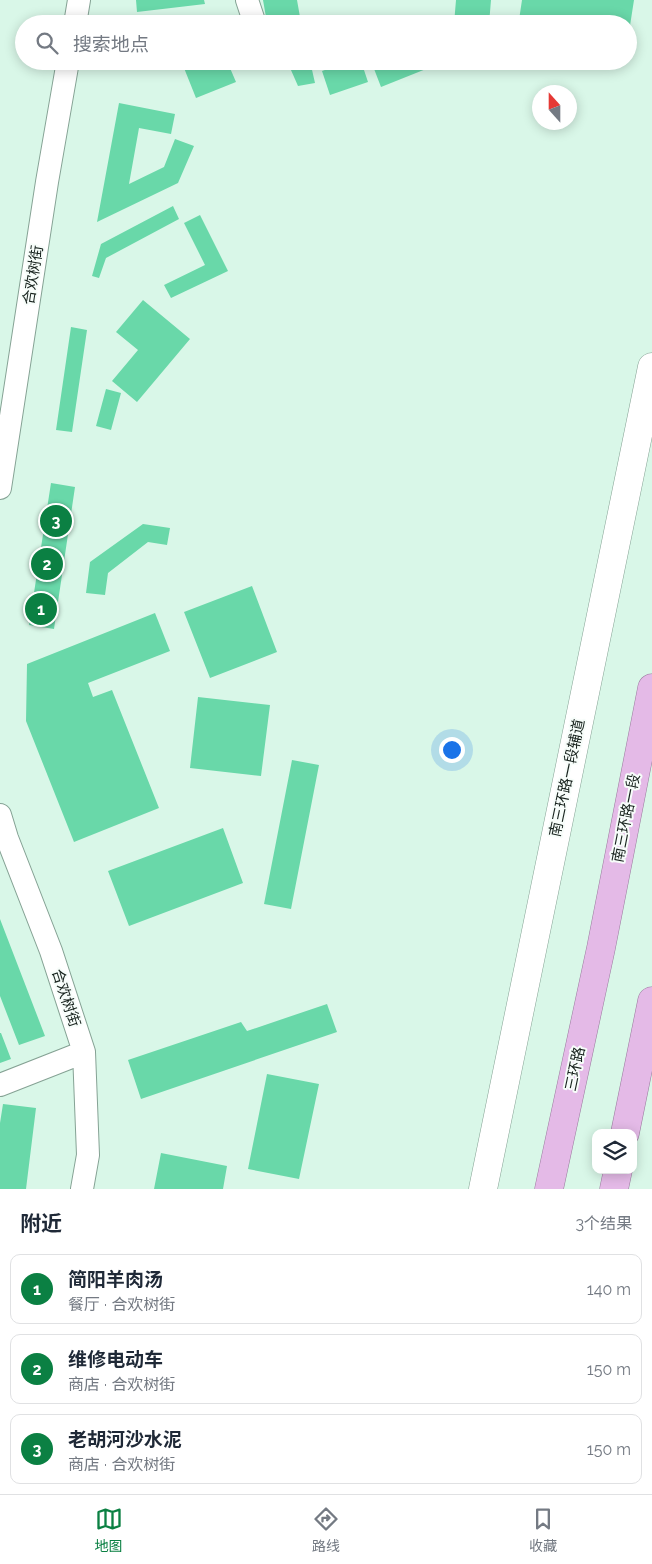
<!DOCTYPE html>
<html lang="zh">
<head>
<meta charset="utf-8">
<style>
  :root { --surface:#fff; --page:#f6f6f7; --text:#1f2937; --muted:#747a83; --line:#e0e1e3; --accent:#0b8043 }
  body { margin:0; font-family:Raleway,"Noto Sans SC",sans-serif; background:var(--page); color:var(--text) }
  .controls { position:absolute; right:15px; bottom:15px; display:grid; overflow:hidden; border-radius:10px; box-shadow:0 2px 12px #0003 }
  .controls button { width:45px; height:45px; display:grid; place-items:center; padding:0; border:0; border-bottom:1px solid var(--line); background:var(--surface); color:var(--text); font:25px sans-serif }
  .compass { position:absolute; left:532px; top:85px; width:45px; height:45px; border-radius:50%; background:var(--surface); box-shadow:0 2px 12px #0003; rotate:339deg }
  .you { position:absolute; left:451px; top:749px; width:18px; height:18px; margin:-12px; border:4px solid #fff; border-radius:50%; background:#1a73e8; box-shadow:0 0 0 8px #1a73e833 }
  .badge { display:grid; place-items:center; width:32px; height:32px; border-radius:50%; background:var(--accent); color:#fff; font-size:16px; font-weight:700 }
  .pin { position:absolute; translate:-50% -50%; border:2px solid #fff; box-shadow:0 1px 5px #0006 }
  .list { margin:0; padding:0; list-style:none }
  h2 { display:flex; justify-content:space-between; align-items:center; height:65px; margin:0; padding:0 20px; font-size:21px }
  h2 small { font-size:16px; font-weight:400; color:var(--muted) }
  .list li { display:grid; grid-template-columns:32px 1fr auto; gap:15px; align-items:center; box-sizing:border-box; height:70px; margin:0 10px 10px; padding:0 10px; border:1px solid var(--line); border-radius:10px }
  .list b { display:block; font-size:19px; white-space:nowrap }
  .list p { margin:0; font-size:16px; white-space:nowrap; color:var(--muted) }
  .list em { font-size:16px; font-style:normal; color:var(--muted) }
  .icon { flex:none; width:28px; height:28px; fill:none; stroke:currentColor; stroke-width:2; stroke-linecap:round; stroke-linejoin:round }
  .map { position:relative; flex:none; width:652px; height:1189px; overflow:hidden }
  .search { position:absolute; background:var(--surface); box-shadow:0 2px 12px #0003; left:15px; right:15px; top:15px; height:55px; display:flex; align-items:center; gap:12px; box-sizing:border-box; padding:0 18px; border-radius:28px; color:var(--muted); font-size:19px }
  .sheet { height:305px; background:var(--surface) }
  nav { display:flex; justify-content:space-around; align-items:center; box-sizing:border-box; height:70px; border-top:1px solid var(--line); background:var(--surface); font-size:14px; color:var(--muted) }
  nav a { display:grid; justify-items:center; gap:2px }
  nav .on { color:var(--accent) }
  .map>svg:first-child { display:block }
  .building { fill:#69d8a9 }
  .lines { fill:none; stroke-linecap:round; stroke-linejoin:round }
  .minor-casing { stroke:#85a294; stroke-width:24 }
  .secondary-casing { stroke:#85a294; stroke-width:29 }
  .trunk-casing { stroke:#987a9c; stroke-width:29 }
  .minor { stroke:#fff; stroke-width:22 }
  .secondary { stroke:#fff; stroke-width:28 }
  .trunk { stroke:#e4bae7; stroke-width:28 }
  .labels { text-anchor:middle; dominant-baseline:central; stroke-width:4; stroke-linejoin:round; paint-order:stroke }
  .street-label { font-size:15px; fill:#17221d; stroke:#f7fdfa }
</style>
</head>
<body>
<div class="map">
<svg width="652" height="1189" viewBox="0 0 652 1189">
  <rect width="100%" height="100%" fill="#d9f7e8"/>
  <!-- building -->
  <path class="building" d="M136,0H204L205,4L137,12Z
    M263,0H297L300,17L267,23Z
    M456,0H491L489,24H454Z
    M522,0H634L629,32L628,24H554L519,20Z
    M436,18L438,24H422Z
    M200,61H227L236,82L196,98L184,68Z
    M287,61H310L315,83L298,86Z
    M350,61H361L368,82L330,95L322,71Z
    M371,61H446L381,87Z
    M119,103L175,114L171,134L139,128L129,184L164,167L175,139L194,146L178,183L97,222Z
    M173,206L179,219L106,258L99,278L92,276L101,244Z
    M200,215L228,271L171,298L164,285L205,265L184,223Z
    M143,300L190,339L137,402L112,381L138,350L116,332Z
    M71,327L87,330L72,432L56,430Z
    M106,389L121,393L111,430L96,426Z
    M51,483L75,487L54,629L29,625Z
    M143,524L170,528L167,545L148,542L108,573L105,595L86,593L90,562Z
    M252,586L277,652L210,678L184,612Z
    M155,613L170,651L88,683L93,697L112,690L159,808L74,842L26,721L27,664Z
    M198,697L270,705L261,776L190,768Z
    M292,760L319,765L291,909L264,904Z
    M223,828L243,883L129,926L108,871Z
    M0,919L45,1036L19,1045L0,996Z
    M327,1004L337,1032L141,1099L128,1060L241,1022L247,1031Z
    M0,1033H1L11,1059L0,1063Z
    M267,1074L319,1084L299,1179L248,1169Z
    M3,1104L36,1108L26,1189H0V1123Z
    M161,1153L227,1166L223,1189H154Z"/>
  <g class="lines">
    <defs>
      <path id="minor" d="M247,0L255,24
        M75,24L79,0
        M0,488L47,182L68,61
        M0,815L7,838L51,951L84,1052L88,1155L82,1189
        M0,1085L84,1052"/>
      <path id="secondary" d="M483,1189L652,367"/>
      <path id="trunk" d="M625,1133L652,1001
        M549,1189L601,948L652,688
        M614,1189L618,1170"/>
    </defs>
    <!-- minor casing -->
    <use href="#minor" class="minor-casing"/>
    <!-- secondary casing -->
    <use href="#secondary" class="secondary-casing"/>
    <!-- trunk casing -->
    <use href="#trunk" class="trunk-casing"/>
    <!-- minor -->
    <use href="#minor" class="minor"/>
    <!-- secondary -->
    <use href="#secondary" class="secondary"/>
    <!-- trunk -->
    <use href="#trunk" class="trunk"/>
  </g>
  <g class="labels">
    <!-- street labels -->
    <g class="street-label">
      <text transform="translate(33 275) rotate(-81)">合欢树街</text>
      <text transform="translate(567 778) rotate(-78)">南三环路一段辅道</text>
      <text transform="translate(626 818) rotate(-79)">南三环路一段</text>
      <text transform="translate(66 998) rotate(72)">合欢树街</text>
      <text transform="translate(575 1069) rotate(-78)">三环路</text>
    </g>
  </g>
</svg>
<div class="controls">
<button><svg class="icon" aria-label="layers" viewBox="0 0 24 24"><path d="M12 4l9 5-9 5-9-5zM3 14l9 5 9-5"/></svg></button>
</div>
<svg class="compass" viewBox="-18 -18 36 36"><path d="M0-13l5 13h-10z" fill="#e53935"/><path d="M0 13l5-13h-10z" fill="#747a83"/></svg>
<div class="you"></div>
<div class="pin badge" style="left:41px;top:609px">1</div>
<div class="pin badge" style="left:47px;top:564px">2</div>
<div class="pin badge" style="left:56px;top:521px">3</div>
<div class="search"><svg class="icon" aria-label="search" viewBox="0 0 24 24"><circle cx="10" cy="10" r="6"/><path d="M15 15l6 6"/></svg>搜索地点</div>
</div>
<section class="sheet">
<h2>附近<small>3个结果</small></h2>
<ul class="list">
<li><span class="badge">1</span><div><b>简阳羊肉汤</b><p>餐厅 · 合欢树街</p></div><em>140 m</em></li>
<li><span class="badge">2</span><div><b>维修电动车</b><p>商店 · 合欢树街</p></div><em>150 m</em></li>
<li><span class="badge">3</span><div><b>老胡河沙水泥</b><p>商店 · 合欢树街</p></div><em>150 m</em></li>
</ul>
</section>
<nav>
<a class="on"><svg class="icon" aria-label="map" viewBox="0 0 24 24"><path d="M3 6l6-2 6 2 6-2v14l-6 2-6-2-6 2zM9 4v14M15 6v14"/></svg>地图</a>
<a><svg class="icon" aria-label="directions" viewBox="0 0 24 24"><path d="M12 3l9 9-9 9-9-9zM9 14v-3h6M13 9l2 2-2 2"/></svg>路线</a>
<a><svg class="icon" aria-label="saved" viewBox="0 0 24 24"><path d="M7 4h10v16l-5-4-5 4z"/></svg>收藏</a>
</nav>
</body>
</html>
